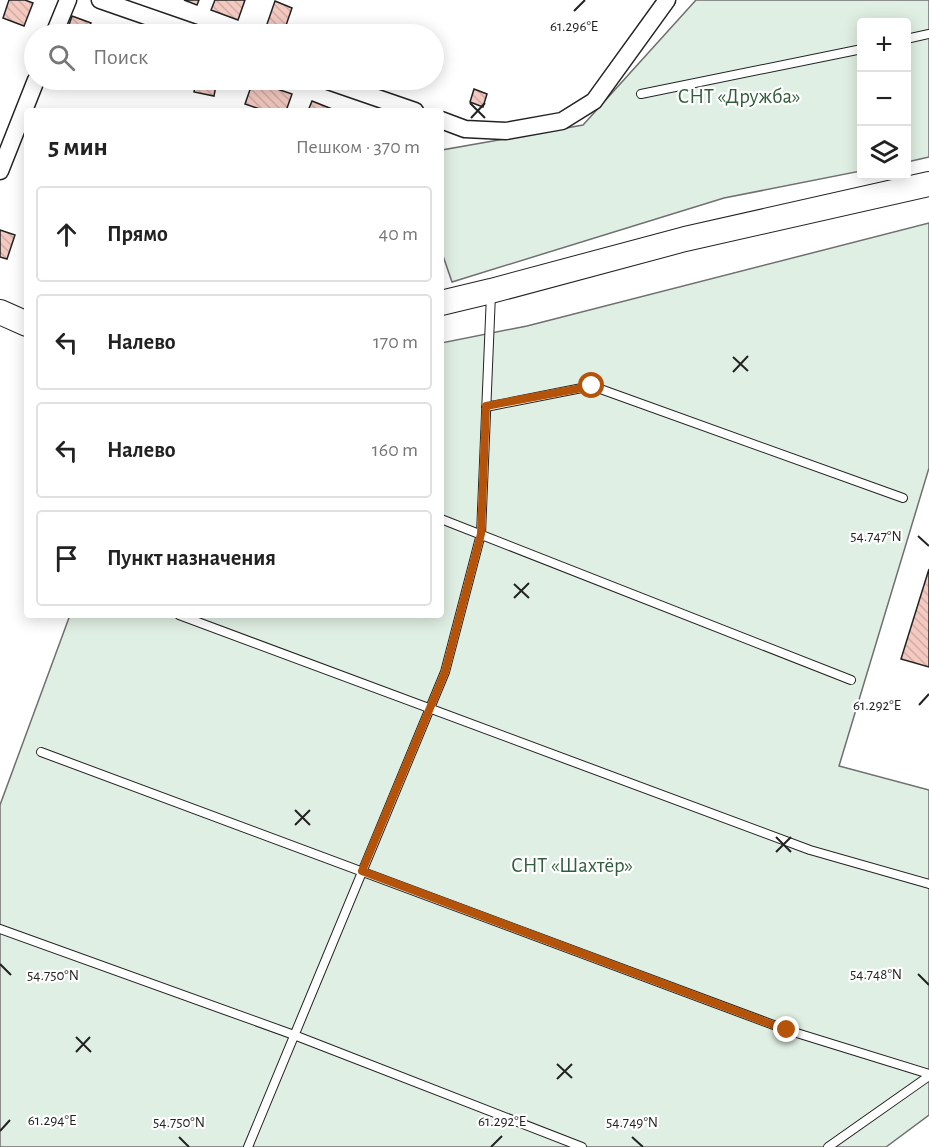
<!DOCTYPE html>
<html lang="ru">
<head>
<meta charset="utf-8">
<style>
  :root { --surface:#fff; --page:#f2f2f2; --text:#222; --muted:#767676; --line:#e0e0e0 }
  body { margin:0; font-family:"Alegreya Sans",sans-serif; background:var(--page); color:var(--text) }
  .controls { position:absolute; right:18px; top:18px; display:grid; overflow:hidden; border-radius:6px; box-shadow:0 3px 15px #0003 }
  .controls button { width:54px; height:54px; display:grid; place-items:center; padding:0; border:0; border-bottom:2px solid var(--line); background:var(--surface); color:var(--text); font:30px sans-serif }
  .stop { position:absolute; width:18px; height:18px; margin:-14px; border:4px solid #b45309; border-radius:50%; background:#fff }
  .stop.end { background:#b45309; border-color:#fff; box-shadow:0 2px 6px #0008 }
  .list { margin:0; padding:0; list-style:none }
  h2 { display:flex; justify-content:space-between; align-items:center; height:78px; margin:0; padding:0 24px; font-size:26px }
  h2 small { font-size:20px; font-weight:400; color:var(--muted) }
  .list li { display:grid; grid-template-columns:39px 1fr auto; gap:18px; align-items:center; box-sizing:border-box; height:96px; margin:0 12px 12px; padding:0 12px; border:2px solid var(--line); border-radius:6px }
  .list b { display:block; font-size:22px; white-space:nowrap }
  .list em { font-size:20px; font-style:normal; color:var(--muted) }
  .icon { flex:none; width:33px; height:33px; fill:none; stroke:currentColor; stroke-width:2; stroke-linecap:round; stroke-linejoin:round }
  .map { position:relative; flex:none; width:929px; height:1147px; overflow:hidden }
  .search { position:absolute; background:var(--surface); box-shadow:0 3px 15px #0003; left:24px; top:24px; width:420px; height:66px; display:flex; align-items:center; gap:15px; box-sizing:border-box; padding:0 21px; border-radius:33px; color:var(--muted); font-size:22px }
  .panel { position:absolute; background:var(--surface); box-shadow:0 3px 15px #0003; left:24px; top:108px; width:420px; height:510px; border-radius:6px }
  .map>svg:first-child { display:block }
  .green { fill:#e0efe3; stroke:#6f6f6f; stroke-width:1.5 }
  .building { fill:url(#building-back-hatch); stroke:#222; stroke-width:1.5 }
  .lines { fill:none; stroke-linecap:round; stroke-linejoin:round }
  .service-casing { stroke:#222; stroke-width:10 }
  .minor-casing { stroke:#222; stroke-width:19 }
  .secondary-casing { stroke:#222; stroke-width:26 }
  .service { stroke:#fff; stroke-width:8 }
  .minor { stroke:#fff; stroke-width:16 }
  .secondary { stroke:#fff; stroke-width:24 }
  .route { stroke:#b45309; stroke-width:8 }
  .ticks { fill:none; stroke:#222; stroke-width:2 }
  .labels { text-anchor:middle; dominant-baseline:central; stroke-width:4.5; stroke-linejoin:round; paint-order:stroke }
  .park-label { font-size:21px; fill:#2f5e38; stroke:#fff }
  .ticks-label { font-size:15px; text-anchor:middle; fill:#222; stroke:#fff; stroke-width:4.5; stroke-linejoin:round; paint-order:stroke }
</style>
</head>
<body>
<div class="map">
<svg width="929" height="1147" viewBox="0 0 929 1147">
  <defs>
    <pattern id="building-back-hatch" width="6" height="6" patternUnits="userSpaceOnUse" patternTransform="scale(1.5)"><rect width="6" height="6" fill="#f3c9c0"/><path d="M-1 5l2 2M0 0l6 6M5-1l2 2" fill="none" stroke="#d0aca5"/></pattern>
  </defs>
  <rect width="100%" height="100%" fill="#fff"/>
  <!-- green -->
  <path class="green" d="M696,0H929V157L907,162L906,22H862L861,171L724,198L452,282L441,250L442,150L583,125Z
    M929,223V468L839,766L929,790V1115L886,1147H0V805L70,615H441V343L527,326Z"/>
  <!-- building -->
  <path class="building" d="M9,0H25L33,3L24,26L3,18Z
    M184,0H199L197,5Z
    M215,0H245L238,20L211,10Z
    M275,1L292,8L283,34L266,27Z
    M72,16L91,23L86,34H66Z
    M333,28L352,34H331Z
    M196,80H217L214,96L194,92Z
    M253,81L292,94L286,111H266L245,104Z
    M474,89L487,94L483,107L470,102Z
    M312,101L332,109L331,111H308Z
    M0,230L15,235L7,259L0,257Z
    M929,569V667L901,659Z"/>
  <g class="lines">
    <defs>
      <path id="service" d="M906,39L929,34
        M641,94L862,49
        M486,407L592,386L903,498
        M441,519L851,680
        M179,615L810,850L929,884
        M41,752L787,1030L929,1074
        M0,929L294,1035L582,1147
        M248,1147L445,672L481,534L491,294
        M828,1147L929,1076"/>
      <path id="minor" d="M100,0L198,34
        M54,34L68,0
        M325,80L415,111
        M441,120L465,129L506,131L562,121L594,101L667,0
        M0,171L36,80"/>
      <path id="secondary" d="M441,303L491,291L685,239L929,184
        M0,312L27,324"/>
    </defs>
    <!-- service casing -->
    <use href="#service" class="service-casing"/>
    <!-- minor casing -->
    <use href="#minor" class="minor-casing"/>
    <!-- secondary casing -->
    <use href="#secondary" class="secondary-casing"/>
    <!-- service -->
    <use href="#service" class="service"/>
    <!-- minor -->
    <use href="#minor" class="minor"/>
    <!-- secondary -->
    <use href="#secondary" class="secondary"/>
  </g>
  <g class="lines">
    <!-- route -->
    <path class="route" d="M592,386L486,406L481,534L445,672L362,871L787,1030"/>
  </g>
  <!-- ticks -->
  <path class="ticks" d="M574,11L585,0M470,103L485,118M471,118L485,103M733,357L748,371M733,372L748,356M918,536L929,546M514,584L529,598M514,598L529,583M919,705L929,694M295,810L310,825M295,825L310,810M776,837L791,852M776,852L791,837M0,964L11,975M918,974L929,985M76,1037L91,1052M76,1052L90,1037M557,1064L572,1078M557,1079L572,1064M0,1131L10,1120M179,1137L189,1147M632,1137L643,1147M491,1147L502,1136"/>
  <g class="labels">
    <!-- park labels -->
    <g class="park-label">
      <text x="739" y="96">СНТ «Дружба»</text>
      <text x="572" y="865">СНТ «Шахтёр»</text>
    </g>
  </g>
  <g class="ticks-label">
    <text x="574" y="31">61.296°E</text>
    <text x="876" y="541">54.747°N</text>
    <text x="877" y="710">61.292°E</text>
    <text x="876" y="979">54.748°N</text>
    <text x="53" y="980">54.750°N</text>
    <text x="52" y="1125">61.294°E</text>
    <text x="502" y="1126">61.292°E</text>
    <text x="179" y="1127">54.750°N</text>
    <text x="632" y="1127">54.749°N</text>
  </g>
</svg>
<div class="controls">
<button>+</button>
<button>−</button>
<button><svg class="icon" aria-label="layers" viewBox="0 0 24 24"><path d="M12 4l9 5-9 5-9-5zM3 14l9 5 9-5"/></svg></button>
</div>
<div class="stop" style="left:592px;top:386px"></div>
<div class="stop end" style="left:787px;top:1030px"></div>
<div class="search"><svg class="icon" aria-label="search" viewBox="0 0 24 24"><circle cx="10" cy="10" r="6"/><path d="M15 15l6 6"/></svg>Поиск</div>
<section class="panel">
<h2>5 мин<small>Пешком · 370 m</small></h2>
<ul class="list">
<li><svg class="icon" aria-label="ahead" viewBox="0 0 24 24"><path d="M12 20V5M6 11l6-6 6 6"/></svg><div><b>Прямо</b></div><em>40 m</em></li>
<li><svg class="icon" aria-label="left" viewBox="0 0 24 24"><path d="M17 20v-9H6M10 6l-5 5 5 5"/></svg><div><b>Налево</b></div><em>170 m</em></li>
<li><svg class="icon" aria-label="left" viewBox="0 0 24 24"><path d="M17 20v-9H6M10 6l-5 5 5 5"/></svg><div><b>Налево</b></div><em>160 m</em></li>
<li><svg class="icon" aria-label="arrive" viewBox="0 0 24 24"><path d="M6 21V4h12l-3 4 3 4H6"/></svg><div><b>Пункт назначения</b></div></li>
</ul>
</section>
</div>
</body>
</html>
